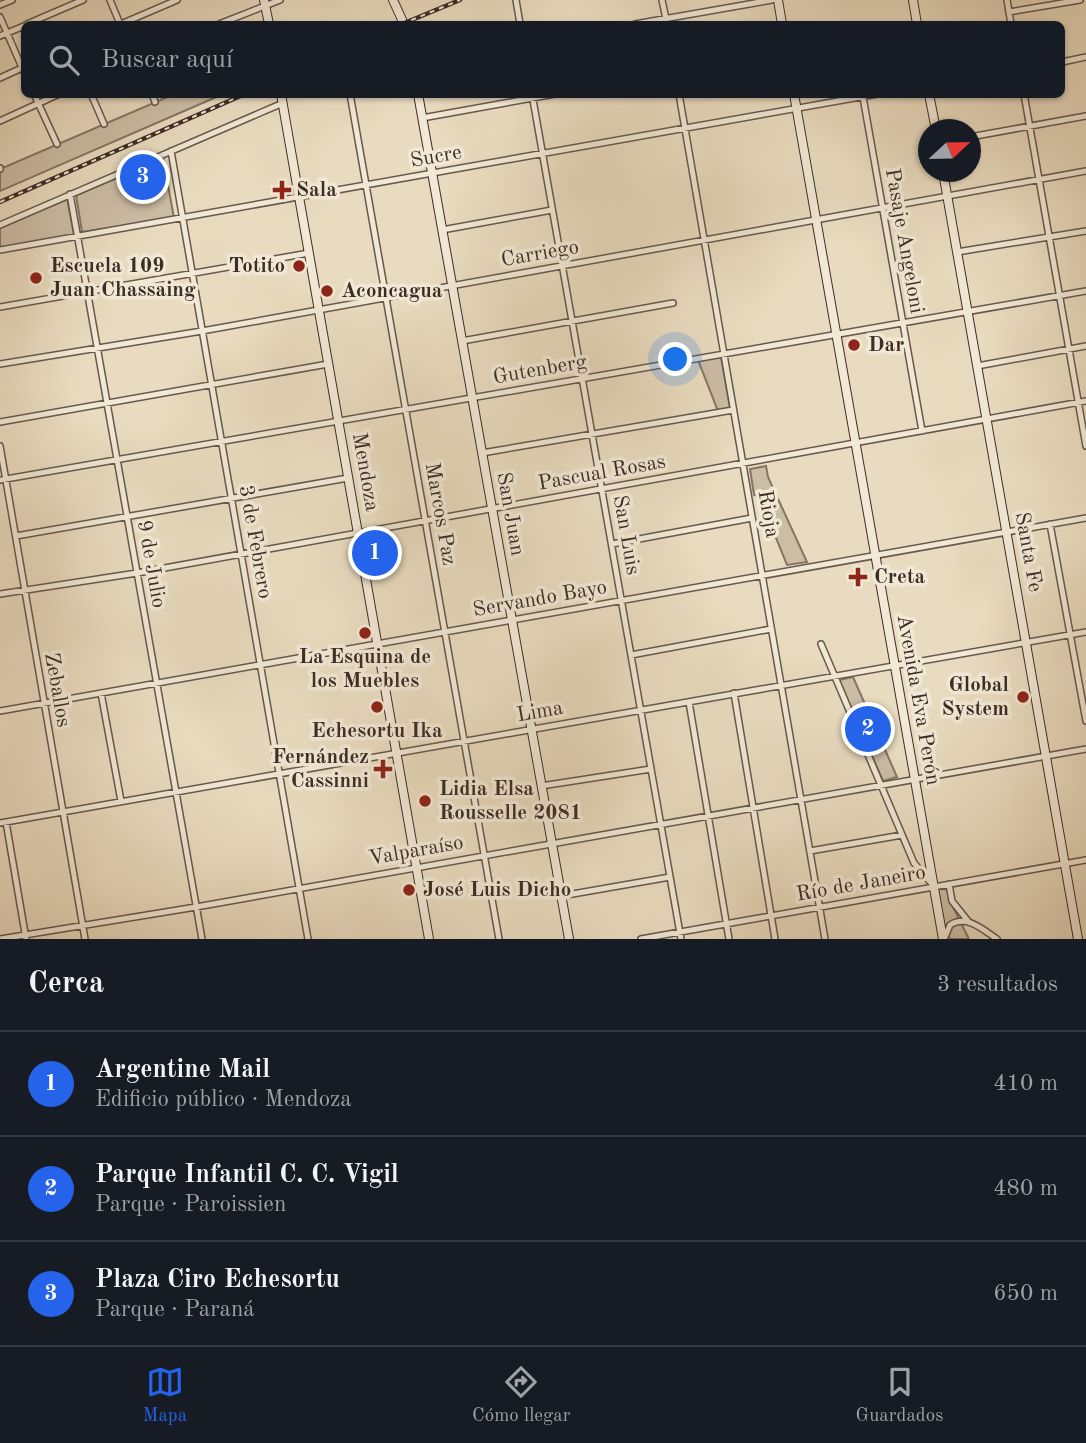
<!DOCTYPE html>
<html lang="es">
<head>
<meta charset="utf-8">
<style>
  :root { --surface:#171b24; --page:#242831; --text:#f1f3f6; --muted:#9ea1a6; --line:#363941; --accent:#2563eb }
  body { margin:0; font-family:"Old Standard TT",serif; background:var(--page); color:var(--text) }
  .compass { position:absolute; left:918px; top:119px; width:63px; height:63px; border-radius:50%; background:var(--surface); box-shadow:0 2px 5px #0004; rotate:68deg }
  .you { position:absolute; left:676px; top:360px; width:24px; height:24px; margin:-18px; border:5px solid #fff; border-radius:50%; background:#1a73e8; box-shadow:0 0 0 10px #1a73e833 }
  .badge { display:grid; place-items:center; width:46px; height:46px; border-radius:50%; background:var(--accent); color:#fff; font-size:23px; font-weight:700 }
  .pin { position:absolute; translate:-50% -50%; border:4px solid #fff; box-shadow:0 2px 7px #0006 }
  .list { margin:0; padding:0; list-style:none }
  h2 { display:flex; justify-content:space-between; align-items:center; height:91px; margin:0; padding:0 28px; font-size:30px }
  h2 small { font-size:23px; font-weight:400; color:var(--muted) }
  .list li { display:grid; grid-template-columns:46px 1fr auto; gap:21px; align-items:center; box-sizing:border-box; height:105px; padding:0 28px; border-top:2px solid var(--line) }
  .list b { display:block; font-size:26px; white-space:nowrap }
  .list p { margin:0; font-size:23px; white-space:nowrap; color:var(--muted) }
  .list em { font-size:23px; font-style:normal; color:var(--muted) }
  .icon { flex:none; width:38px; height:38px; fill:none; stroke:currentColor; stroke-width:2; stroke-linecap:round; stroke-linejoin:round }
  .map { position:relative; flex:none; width:1086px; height:939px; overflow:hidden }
  .search { position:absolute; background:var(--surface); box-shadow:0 2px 5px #0004; left:21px; right:21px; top:21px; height:77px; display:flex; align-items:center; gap:18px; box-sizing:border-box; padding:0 24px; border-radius:10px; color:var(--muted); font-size:26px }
  .sheet { height:406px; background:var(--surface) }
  nav { display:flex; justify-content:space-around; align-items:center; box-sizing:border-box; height:98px; border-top:2px solid var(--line); background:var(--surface); font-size:19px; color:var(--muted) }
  nav a { display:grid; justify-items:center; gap:4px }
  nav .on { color:var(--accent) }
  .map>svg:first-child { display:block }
  .green { fill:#ccbda5; stroke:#847565; stroke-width:2 }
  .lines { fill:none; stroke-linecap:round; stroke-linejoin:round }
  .minor-casing { stroke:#67584c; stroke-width:8 }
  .secondary-casing { stroke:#3c2d25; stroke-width:10 }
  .minor { stroke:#f1e8d5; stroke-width:5 }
  .secondary { stroke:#f1e8d5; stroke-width:8 }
  .rail-casing { stroke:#3c2d25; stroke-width:4.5 }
  .rail { stroke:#f1e8d5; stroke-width:2; stroke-dasharray:5; stroke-linecap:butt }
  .poi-dot { fill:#8f2418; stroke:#f1e8d5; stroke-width:2.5 }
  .labels { text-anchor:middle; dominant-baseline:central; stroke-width:7; stroke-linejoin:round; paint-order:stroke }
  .street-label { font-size:21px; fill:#3c2d25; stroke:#f1e8d5 }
  .poi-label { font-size:21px; font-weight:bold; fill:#3c2d25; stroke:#f1e8d5; text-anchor:start }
</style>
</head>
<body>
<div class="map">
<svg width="1086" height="939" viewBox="0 0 1086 939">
  <rect width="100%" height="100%" fill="#e9dbbf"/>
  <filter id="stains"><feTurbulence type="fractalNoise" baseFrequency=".00286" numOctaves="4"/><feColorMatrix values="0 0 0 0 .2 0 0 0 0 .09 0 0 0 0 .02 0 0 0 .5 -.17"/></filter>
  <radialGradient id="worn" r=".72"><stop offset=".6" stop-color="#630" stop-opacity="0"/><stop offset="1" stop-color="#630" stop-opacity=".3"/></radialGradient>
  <!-- green -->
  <path class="green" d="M172,95H221L0,191V169Z
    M163,158L174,218L82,232L76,195Z
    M67,198L74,235L0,249V226Z
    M721,357L730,408L718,411L698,360Z
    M766,466L768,477L807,562L787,565L759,496L754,495L750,469Z
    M853,677L897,777L883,781L839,680Z
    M947,887L950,901L969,939H950L944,924L937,889Z"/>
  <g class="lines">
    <defs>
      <path id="minor" d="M110,0L120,24
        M516,0L520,24
        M662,0L667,24
        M1007,0L1011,24
        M0,5L12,0
        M1009,12L1080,0
        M0,17L24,72
        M27,24L83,0
        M121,24L177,0
        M219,24L280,0
        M635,24L772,0
        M0,36L24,26
        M1062,62L1086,57
        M0,78L24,67
        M34,94L57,144
        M91,94L104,124
        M152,94L155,102
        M350,94L499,939
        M532,94L681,939
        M679,94L825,939
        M1024,94L1086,446
        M863,97L922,431
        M422,118L555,94
        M0,121L59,94
        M970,137L1086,116
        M171,151L308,939
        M0,168V169
        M70,194L202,939
        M0,225L283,103
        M442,230L552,210
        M0,250L877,94
        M957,252L1086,231
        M0,307L309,253
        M462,341L673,303
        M0,364L202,331L1086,171
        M977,366L1086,346
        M0,422L328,364
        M0,446L85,939
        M482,453L733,410
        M0,480L1086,291
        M1050,524L1086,721
        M16,536L348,478
        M612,544L752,518
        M0,594L137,573L1086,401
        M821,644L914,863L932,884
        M631,655L771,629
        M101,693L121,801
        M734,693L775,939
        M689,702L729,939
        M0,711L1086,518
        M541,786L651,769
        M6,822L26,939
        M0,823L1086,632
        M810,851L902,835
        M949,884L952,901L968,921
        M561,896L670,877
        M945,937L950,925C967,914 983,930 997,939
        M0,939L196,907L1086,749
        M641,939L1086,860"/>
      <path id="secondary" d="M264,0L269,24
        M393,0L404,24
        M778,0L782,24
        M913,0L917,24
        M281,94L429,939
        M418,94L569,939
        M794,94L943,939
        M929,94L936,130
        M943,172L1078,939"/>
    </defs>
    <!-- minor casing -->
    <use href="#minor" class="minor-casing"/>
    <!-- secondary casing -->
    <use href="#secondary" class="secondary-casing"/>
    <!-- minor -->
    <use href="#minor" class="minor"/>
    <!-- secondary -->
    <use href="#secondary" class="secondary"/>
    <defs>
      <path id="rail" d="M402,24L460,0
        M0,202L245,94"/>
    </defs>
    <!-- rail casing -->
    <use href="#rail" class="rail-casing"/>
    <!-- rail -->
    <use href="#rail" class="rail"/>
  </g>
  <!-- markers -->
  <g class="poi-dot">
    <path d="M278.5 179.5h7v7h7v7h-7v7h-7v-7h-7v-7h7z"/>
    <circle cx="299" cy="266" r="7"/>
    <circle cx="36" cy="278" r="7"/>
    <circle cx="327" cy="291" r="7"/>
    <circle cx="854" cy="345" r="7"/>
    <path d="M854.5 566.5h7v7h7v7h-7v7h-7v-7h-7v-7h7z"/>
    <circle cx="365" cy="633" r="7"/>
    <circle cx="1023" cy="697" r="7"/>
    <circle cx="377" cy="707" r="7"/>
    <path d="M379.5 758.5h7v7h7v7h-7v7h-7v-7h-7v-7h7z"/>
    <circle cx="425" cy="801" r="7"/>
    <circle cx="409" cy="890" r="7"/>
  </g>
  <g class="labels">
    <!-- street labels -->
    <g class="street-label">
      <text transform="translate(436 157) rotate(-10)">Sucre</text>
      <text transform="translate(904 241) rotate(80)">Pasaje Angeloni</text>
      <text transform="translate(540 254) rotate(-10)">Carriego</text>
      <text transform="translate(540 370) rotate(-10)">Gutenberg</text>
      <text transform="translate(365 472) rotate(80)">Mendoza</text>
      <text transform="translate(602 473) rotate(-10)">Pascual Rosas</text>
      <text transform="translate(440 514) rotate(80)">Marcos Paz</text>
      <text transform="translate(510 514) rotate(80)">San Juan</text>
      <text transform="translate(768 514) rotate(80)">Rioja</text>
      <text transform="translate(626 535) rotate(80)">San Luis</text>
      <text transform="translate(255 542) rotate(80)">3 de Febrero</text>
      <text transform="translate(1028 552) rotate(80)">Santa Fe</text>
      <text transform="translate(151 564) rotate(80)">9 de Julio</text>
      <text transform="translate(540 599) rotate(-10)">Servando Bayo</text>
      <text transform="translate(57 690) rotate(80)">Zeballos</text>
      <text transform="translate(918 700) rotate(80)">Avenida Eva Perón</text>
      <text transform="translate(540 712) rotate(-10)">Lima</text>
      <text transform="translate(416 851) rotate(-10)">Valparaíso</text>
      <text transform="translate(861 884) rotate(-10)">Río de Janeiro</text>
    </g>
    <!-- poi labels -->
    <g class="poi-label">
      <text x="296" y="190">Sala</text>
      <text x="50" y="266">Escuela 109<tspan x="50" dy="24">Juan Chassaing</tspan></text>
      <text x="285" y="266" text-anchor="end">Totito</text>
      <text x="341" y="291">Aconcagua</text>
      <text x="868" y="345">Dar</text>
      <text x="874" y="577">Creta</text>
      <text x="365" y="657" text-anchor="middle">La Esquina de<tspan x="365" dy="24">los Muebles</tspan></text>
      <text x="1009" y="685" text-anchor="end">Global<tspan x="1009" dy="24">System</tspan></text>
      <text x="377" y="731" text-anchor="middle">Echesortu Ika</text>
      <text x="369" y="757" text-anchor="end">Fernández<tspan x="369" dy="24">Cassinni</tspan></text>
      <text x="439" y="789">Lidia Elsa<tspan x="439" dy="24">Rousselle 2081</tspan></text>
      <text x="423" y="890">José Luis Dicho</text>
    </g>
  </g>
  <rect width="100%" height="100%" filter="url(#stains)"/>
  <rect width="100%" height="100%" fill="url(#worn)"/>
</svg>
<svg class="compass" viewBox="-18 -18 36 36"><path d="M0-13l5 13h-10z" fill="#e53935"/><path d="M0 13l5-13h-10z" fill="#9ea1a6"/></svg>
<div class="you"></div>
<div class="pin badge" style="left:375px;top:553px">1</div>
<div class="pin badge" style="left:868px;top:729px">2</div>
<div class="pin badge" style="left:143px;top:177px">3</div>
<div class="search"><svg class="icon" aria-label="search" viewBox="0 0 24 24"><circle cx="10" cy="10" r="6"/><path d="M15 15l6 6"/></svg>Buscar aquí</div>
</div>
<section class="sheet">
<h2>Cerca<small>3 resultados</small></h2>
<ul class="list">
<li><span class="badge">1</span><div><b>Argentine Mail</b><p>Edificio público · Mendoza</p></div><em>410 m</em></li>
<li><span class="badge">2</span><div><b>Parque Infantil C. C. Vigil</b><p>Parque · Paroissien</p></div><em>480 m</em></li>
<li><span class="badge">3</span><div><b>Plaza Ciro Echesortu</b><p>Parque · Paraná</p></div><em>650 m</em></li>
</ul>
</section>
<nav>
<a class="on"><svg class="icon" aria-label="map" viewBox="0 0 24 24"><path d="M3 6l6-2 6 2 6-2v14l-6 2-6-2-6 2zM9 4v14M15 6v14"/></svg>Mapa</a>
<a><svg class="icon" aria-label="directions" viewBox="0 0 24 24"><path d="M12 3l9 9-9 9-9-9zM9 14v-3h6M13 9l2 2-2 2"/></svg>Cómo llegar</a>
<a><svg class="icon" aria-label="saved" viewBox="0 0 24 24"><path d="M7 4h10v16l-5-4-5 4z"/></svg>Guardados</a>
</nav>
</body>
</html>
